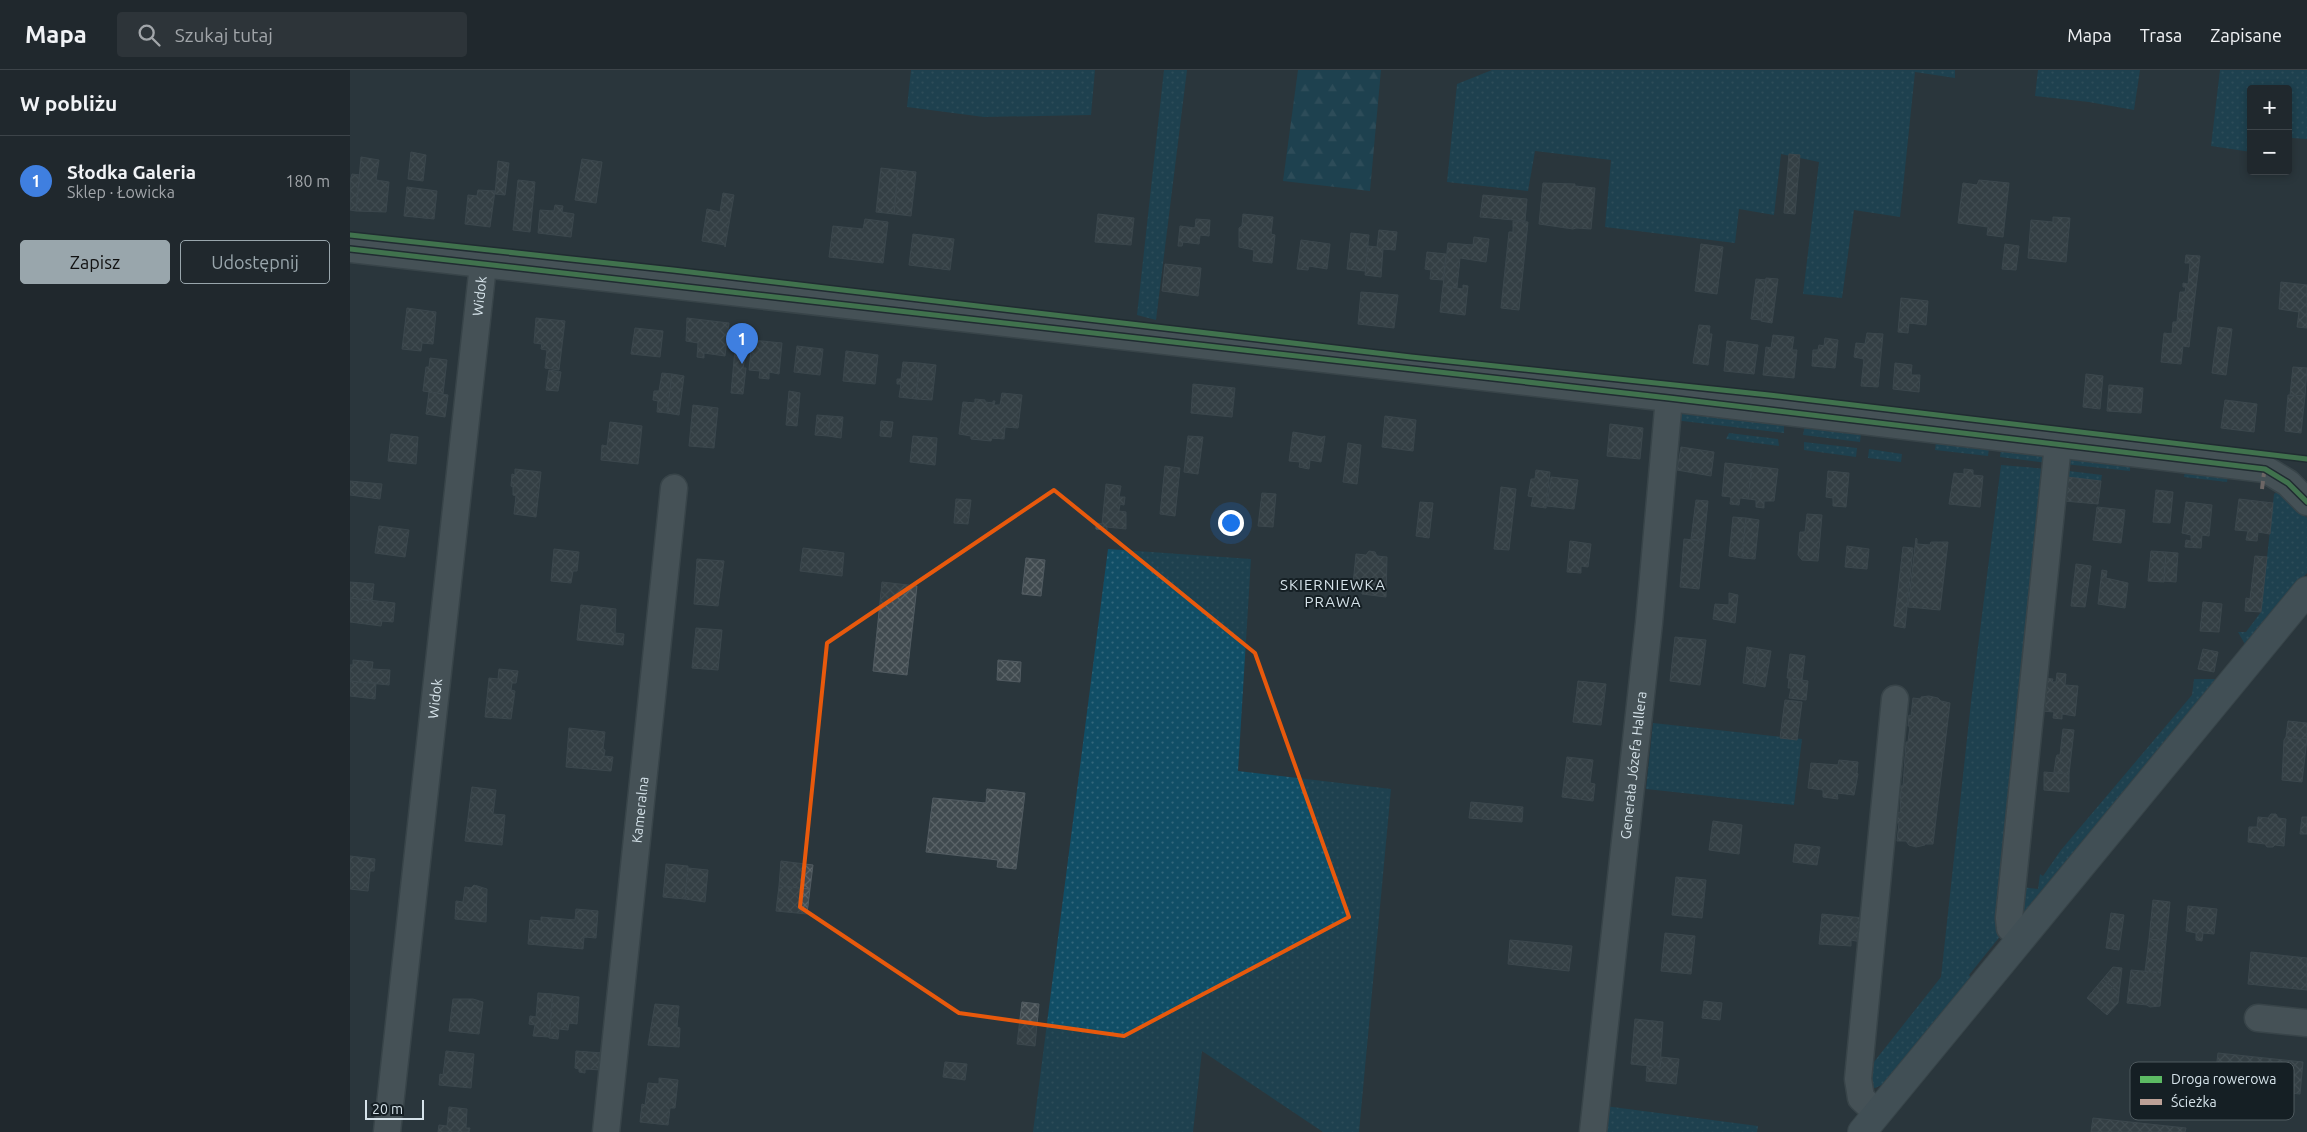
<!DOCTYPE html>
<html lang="pl">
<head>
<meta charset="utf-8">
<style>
  :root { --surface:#20282d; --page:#2d3439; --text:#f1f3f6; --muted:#a2a6aa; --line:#3d4449; --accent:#99a6ac }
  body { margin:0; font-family:Ubuntu,sans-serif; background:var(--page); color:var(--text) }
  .controls { position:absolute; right:15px; top:15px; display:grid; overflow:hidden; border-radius:5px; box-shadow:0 2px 8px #0003 }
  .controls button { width:45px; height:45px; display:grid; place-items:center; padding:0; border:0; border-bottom:1px solid var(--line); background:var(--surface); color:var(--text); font:25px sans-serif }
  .scale { position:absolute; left:15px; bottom:12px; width:59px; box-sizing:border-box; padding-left:5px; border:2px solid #d5e2e9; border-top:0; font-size:14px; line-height:18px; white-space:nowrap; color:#d5e2e9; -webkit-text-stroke:4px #151f24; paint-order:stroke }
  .you { position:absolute; left:880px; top:452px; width:18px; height:18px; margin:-12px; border:4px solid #fff; border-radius:50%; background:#1a73e8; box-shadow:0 0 0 8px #1a73e833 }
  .badge { display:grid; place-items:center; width:32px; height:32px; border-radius:50%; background:var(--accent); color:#fff; font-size:16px; font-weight:700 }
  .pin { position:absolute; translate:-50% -41px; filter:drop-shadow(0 1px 2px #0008) }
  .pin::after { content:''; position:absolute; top:26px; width:18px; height:15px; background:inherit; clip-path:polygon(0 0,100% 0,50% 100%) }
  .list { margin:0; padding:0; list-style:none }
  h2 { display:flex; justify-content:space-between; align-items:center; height:65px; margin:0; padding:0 20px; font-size:21px }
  h2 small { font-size:16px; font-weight:400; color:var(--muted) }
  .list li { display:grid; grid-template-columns:32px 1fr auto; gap:15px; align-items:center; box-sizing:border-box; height:90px; padding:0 20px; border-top:1px solid var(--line) }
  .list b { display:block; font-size:19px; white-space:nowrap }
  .list p { margin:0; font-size:16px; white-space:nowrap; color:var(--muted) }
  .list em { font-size:16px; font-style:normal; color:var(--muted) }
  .actions { display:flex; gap:10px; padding:15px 20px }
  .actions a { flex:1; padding:11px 0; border:1px solid var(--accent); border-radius:5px; text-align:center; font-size:18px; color:var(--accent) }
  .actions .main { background:var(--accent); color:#111 }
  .icon { flex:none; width:28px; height:28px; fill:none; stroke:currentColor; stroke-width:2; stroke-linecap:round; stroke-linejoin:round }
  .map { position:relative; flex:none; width:1957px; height:1062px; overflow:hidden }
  header { display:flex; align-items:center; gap:30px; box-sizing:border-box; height:70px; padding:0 25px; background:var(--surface); border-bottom:1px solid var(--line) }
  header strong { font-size:24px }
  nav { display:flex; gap:28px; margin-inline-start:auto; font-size:18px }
  .search { width:350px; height:45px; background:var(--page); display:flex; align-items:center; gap:12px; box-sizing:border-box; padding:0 18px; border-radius:5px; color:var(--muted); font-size:19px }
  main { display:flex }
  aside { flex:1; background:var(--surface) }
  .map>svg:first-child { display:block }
  .grass { fill:url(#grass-dots) }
  .forest { fill:url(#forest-firs) }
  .building { fill:url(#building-cross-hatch); stroke:#515b61 }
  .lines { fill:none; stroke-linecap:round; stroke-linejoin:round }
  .minor-casing { stroke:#4a5559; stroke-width:29 }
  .major-casing { stroke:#4a5559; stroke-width:30 }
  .minor { stroke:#677277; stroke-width:26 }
  .major { stroke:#5d6d73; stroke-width:28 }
  .quiet { stroke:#bda197; stroke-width:4; stroke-dasharray:8 4; stroke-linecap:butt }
  .cycleway-casing { stroke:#151f24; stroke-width:8 }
  .cycleway { stroke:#5cba63; stroke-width:5 }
  .marked { fill:none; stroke:#e8590c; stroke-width:4; stroke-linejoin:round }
  .labels { text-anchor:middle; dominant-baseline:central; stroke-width:4; stroke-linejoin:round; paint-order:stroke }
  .street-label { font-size:14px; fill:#d5e2e9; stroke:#151f24 }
  .neighbourhood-label { font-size:15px; letter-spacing:1px; fill:#d5e2e9; stroke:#151f24 }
  .key { fill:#151f24; stroke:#4f5a5f; stroke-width:1 }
  .key-label { font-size:14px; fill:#d5e2e9 }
</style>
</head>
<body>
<header>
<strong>Mapa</strong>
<div class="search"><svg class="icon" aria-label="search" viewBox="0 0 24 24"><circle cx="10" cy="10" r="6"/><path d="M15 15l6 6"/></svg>Szukaj tutaj</div>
<nav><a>Mapa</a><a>Trasa</a><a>Zapisane</a></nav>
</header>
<main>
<aside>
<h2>W pobliżu<small></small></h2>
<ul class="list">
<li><span class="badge" style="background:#3f7fe0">1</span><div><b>Słodka Galeria</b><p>Sklep · Łowicka</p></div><em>180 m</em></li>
</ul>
<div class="actions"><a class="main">Zapisz</a><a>Udostępnij</a></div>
</aside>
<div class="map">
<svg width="1957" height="1062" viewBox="0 0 1957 1062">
  <defs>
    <pattern id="grass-dots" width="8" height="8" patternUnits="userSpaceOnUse" patternTransform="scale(1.25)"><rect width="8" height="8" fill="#104e66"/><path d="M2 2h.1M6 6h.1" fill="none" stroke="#32677c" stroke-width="1.8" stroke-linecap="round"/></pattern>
    <pattern id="forest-firs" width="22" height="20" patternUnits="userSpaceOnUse" patternTransform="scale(1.25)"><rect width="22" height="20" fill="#104e66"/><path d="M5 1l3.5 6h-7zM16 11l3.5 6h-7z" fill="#32677c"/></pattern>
    <pattern id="building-cross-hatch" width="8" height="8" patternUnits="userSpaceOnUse" patternTransform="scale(1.25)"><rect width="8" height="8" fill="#404a4f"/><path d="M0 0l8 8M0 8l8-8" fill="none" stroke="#5b6468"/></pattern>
  </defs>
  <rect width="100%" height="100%" fill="#2a363c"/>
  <!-- grass -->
  <path class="grass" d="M561,0H745L741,45L634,47L557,37Z
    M814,0H837L806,250L787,245Z
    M1142,0H1605V8L1565,2L1550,147L1504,140L1492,228L1453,224L1469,92L1431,84L1424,145L1389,139L1385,173L1255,157L1261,90L1185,81L1178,121L1097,112L1107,14Z
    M1688,0H1790L1784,40L1739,32L1685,26Z
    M1870,0H1957V69L1942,68L1940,88H1938V19H1901V82L1861,76Z
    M1331,340L1434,352V363L1324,350Z
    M1455,355L1511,364L1510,372L1453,365Z
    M1379,363L1428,369L1429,376L1376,369Z
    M1454,372L1507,378L1506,387L1454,380Z
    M1586,372L1639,378L1638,386L1585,380Z
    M1651,378L1696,382L1697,393L1650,387Z
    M1519,379L1552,384L1551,392L1518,388Z
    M1719,385L1780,395V401L1714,394Z
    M1651,395L1697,399L1652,864L1619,905L1622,908L1534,1014L1525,1018L1521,1017L1516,1002L1591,907L1621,632Z
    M1711,400L1752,405L1751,411L1717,407Z
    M1835,401L1878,405L1877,412L1834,407Z
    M1929,420L1957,448V503L1896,576L1888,562H1896L1911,542L1924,424Z
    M758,479L901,489L888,701L1041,719L1009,1062H973L852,981L843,1062H683Z
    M1844,609H1868L1668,852L1670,817L1688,819L1690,804L1693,806L1711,780L1842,625Z
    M1303,653L1452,669L1444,735L1296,719Z
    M1255,1036L1408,1056L1407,1062H1252Z"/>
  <!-- forest -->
  <path class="forest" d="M948,0H1031L1020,121L933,111Z"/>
  <!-- building -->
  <path class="building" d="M61,82L76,85L73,111L58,109Z
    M1439,84L1450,85L1445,144L1434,143Z
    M11,87L29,90L26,110L39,112L36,142L6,141Z
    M232,89L252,92L246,133L225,130Z
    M148,91L159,93L155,125L145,124Z
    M531,98L548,100L544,144L526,142Z
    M548,100L566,102L561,146L544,144Z
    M2,104L10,105L6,141L0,140V111Z
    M168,110L185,112L180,162L163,160Z
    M1629,110L1659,113L1653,167L1637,165L1638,157L1608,153L1613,113L1627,115Z
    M1193,113L1225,114V116L1245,118L1241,159L1226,158L1223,159L1189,154Z
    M57,117L87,121L84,149L54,146Z
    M128,120L145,121L140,157L115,154L118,125L127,126Z
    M373,123L384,125L375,177V175L352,171L357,139L370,142Z
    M1133,125L1177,129L1175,151L1130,147Z
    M205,135L213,136L212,142L224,144L221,167L188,163L190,140L204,141Z
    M748,144L784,148L781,175L745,172Z
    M893,144L923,147L921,164L925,165L922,193L903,191L904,180L889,177V158L892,156Z
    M1703,147L1720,148L1716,192L1678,188L1681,150L1703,152Z
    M515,149L538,152L533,193L479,187L483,156L513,159Z
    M846,149L860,150L859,166L850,165L849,174L833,172L832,176H828L830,156L845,158Z
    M1163,151L1178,152L1169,240L1151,238L1159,162H1163Z
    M1029,160L1047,162L1045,180L1033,179L1031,207L1015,205L1018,176L1027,177Z
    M1001,163L1019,165L1015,201L997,199Z
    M563,164L604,169L600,200L559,195Z
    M1124,167L1139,169L1136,192L1110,188L1107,218L1093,216L1098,173L1123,175Z
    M951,170L980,174L977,199L959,196L958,200L947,199Z
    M1351,174L1373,177L1367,224L1345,221Z
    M1655,174L1669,176L1666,200L1652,199Z
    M1077,182L1096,184L1093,210L1080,209L1081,200L1075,199Z
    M1836,185L1850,186L1843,242L1828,240L1830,222H1835L1836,217H1833V213L1838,214L1840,193H1835Z
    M815,194L851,198L848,226L812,221Z
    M1416,208L1428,209L1422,253L1411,251Z
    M1406,209L1416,210L1411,250L1401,249Z
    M1931,212L1957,215V258L1947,257L1949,242L1929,239Z
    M1113,215L1118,216L1115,245L1090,242L1093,216L1113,219Z
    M1011,222L1048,225L1044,258L1008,254Z
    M1551,228L1578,231L1576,255L1559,253L1558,263L1548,262Z
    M57,238L86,242L83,274L72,273L71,281L52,279Z
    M1828,240L1843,242L1839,277L1833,276L1831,294L1811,292L1814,263L1822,264L1823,252H1827Z
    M186,248L215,251L209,300L195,298L197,280L191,279L192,274L184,273Z
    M337,248L379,253L375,286L354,283V288L347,287L348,273L336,271Z
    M1349,255L1360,256L1359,264H1362L1358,295L1343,293Z
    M1868,257L1882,259L1876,305L1862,303Z
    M285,258L313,261L310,287L281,284Z
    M1517,263L1533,264L1528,317L1511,316L1514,289L1504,287L1506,273L1515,274Z
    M1423,265L1444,267L1442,280H1447L1444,308L1413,305L1416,277L1421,278Z
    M386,268L395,269L398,273L393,298H396L393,324L381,323Z
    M1475,268L1488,270L1485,298L1462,296L1463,280H1468L1469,275L1474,276Z
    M402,270L432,273L429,304L419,302V309L409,308L410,301L399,300Z
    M1377,271L1408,275L1404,304L1374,301Z
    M447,276L473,279L470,305L444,302Z
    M496,281L528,285L525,314L493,311Z
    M80,288L97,290L93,324L73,321L76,297H79Z
    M553,292L569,293L566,329L549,327L551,314H547V309H551Z
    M569,293L586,295L582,330L566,329Z
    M1545,293L1562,295L1561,305H1570L1569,322L1543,319Z
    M1943,297L1957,298L1955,326L1940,325Z
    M199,300L211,302L208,321L196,320Z
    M312,303L322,304L317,343L307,342L308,331L303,330L304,321H309Z
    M322,304L334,306L329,345L317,343Z
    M1736,304L1753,306L1750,339L1733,337Z
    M843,314L885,318L882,347L841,343Z
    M1759,315L1793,318L1791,343L1757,341Z
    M439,321L450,323L447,356L436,355Z
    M79,322L98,325L95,347L76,344Z
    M652,323L672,325L668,358L655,357L654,369L642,368L641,371L621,369V366L609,364L613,332L625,333V329L635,330V332L643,333V331H645L644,335H650Z
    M1938,325L1955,326L1951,363L1935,361Z
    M1875,330L1907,334L1904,362L1871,358Z
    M343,335L368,338L364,378L339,376Z
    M467,345L480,346L478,366L465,365Z
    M480,346L493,347L491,368L478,366Z
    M1035,346L1066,350L1063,381L1032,377Z
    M531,351L543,352L541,367L530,366Z
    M260,352L292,356L288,394L251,390L252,375L257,376Z
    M1260,354L1293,358L1290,389L1257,386Z
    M943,362L972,367L975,366L971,392L960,390L959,399L949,397L950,392L939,391Z
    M41,364L68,367L66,394L38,391Z
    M563,366L587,368L585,395L560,392Z
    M838,366L853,367L848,404L834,402Z
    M998,373L1011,375L1007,414L993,412Z
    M1331,377L1364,382L1361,406L1327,400Z
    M1375,393L1402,396L1398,429L1390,428L1389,435L1380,434L1381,427L1372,426Z
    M815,396L830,398L825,446L810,444Z
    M1402,396L1428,399L1424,431H1414V438L1406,437V430L1398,429Z
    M165,399L191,402L186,447L164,444L166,426L163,425V417L161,416L162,404L165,405Z
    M1614,399L1623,400V405L1633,406L1630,437L1599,434L1604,403L1614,404Z
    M1186,400L1200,402L1196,438L1181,436L1183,427L1178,426L1181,409H1185Z
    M1478,401L1499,403L1496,437L1483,436V428L1476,427Z
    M1201,407L1228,410L1224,439L1197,436Z
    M1717,407L1751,411L1748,434L1714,431Z
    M0,411L32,414L30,429L0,425Z
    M756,414L771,416L769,427H775L774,435L770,434L769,441L776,442V459L757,457V460L746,459V453L752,454Z
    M1151,417L1166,419L1159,480L1144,479Z
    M1806,420L1823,422L1820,453L1803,452Z
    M912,423L926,424L923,457L908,456Z
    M606,429L621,430L618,454L604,453Z
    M1889,429L1923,433L1920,464L1908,462L1907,471L1896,470L1898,461L1885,460Z
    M1346,430L1358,431L1354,471L1341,469Z
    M1070,432L1083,433L1079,468L1066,466Z
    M1836,432L1862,435L1859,466L1852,465L1851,478L1835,477L1836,470L1841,471V465L1832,463Z
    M1747,437L1775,440L1771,473L1743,470Z
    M1457,444L1472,445L1468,491L1452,490L1448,485L1450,462H1455Z
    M1383,447L1396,448L1392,488L1379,486Z
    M1396,448L1409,450L1405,489L1392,488Z
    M29,456L59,460L55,487L25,483Z
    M1566,468L1567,469V474L1580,475L1581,472H1598L1590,540L1558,537Z
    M1334,469L1354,471L1349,519L1330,517Z
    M1220,471L1241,474L1238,497L1231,496V503L1217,502Z
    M1497,476L1519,479L1517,499L1495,497Z
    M1553,477L1563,478L1555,558L1544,556Z
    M453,478L494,483L492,506L450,501Z
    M204,479L229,482L227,501H223L221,513L201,511Z
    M1019,481L1025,482L1027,486L1037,487L1036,527L1012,524L1013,515L1003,514L1006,484L1016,485Z
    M1801,481L1816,482L1814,512L1798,511Z
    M1816,482L1828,483L1826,512L1814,511Z
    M1905,486L1917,487L1911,542L1895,541L1896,528L1900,529Z
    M676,488L695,490L691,526L672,524Z
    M347,489L374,491L368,536L344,534Z
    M1726,494L1741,496L1735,537L1721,536Z
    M1752,500L1757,501L1756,508L1778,513L1775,538L1748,534Z
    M0,512L24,514L22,531L0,528Z
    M532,512L567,516L557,605L523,601Z
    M1379,523L1388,525L1385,553L1363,549L1365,534L1379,535Z
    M0,528L45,533L43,552L32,551L31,556L0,552Z
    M1853,532L1872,534L1869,562L1850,561Z
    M231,535L266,539L265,563L274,564L273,575L227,570Z
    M346,558L372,560L368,600L342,598Z
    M1325,567L1356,570L1350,615L1320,611Z
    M1397,577L1409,579L1404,615L1393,613Z
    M1409,579L1421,581L1415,617L1404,615Z
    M1853,579L1868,582L1864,602L1848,599Z
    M1440,584L1455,586L1452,610L1437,608Z
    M3,590L23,592L22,599L40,600L39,615L0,611V595H3Z
    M648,590L671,592L670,612L647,610Z
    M149,599L168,601L166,613H162L161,620L165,621L161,649L135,647L139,608L148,609Z
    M1707,603L1716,604L1715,615L1728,616L1725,646L1712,644V649L1703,648L1704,642L1692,641L1695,608L1703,609L1702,612H1706Z
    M1439,608L1458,611L1456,630L1439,628L1441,618H1438Z
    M0,611L26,613L25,629L0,626Z
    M1228,611L1256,614L1251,655L1223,652Z
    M1579,626L1588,628L1591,631L1600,633L1583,774H1575V775L1566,777L1559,775L1556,771H1547L1549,753H1547L1548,742L1550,743L1551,716H1553L1556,672H1558L1560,656H1558L1559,645L1561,646L1563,628L1571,629V627Z
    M1435,630L1452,632L1447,670L1430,668Z
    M1938,651L1957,653V669L1936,667Z
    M219,658L255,662L253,679L255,680L254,686L263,687L261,701L216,697Z
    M1713,659L1724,660L1719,704L1704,702L1706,688L1707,685H1710Z
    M1936,667L1957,669L1952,712L1932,710L1934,670Z
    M1217,687L1243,690L1240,713L1245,714L1243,731L1212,727Z
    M1489,690L1508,692L1507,703L1508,704L1504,725L1487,723L1488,729L1473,727V720L1458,718L1461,693L1488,695Z
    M1694,702L1719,704V722L1694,720Z
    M122,717L146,720L143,744L155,745L152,775L115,771Z
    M637,719L675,723L666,799L647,797L648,790L576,782L583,728L636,733Z
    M1121,732L1173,737L1172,752L1119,748Z
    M1921,744H1926L1928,748L1936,749L1934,776L1925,775L1923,777H1917L1915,774L1898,772L1899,757H1907L1908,747L1918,748Z
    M1952,747H1957V764H1950Z
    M1363,751L1392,755L1389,784L1359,780Z
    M1445,774L1470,777L1467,795L1443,792Z
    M0,786L25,789L24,801H20L18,821L0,819Z
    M431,791L463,795L460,819L429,816Z
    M316,794L338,796L335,829L313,827Z
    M338,798L358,800L355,832L335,829Z
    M1326,807L1356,810L1352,848L1322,845Z
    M124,815L137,819L136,852L105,849L106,831L113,832L115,817L121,818Z
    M429,816L460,819L457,844L426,841Z
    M1803,830L1820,832L1816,871L1799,869Z
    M1838,836L1867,839L1864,864L1853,863L1852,871L1846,870V863L1836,861Z
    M226,839L248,841L246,868L234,867L233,879L178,874L180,850L191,851V847L225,850Z
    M1761,843L1774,845L1769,880L1756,878Z
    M1472,844L1514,848L1511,872L1501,870V876L1469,874Z
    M1315,863L1345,866L1341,904L1311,901Z
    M1799,869L1816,871L1813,903L1795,901Z
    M1160,870L1222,876L1219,901L1158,894Z
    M1901,882L1957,888V920L1898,914Z
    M1763,897L1772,898L1769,923L1753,909Z
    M1781,900L1813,903L1810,936L1800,937L1797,935L1777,933Z
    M1753,909L1769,923L1768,933L1757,945L1737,928Z
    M188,923L203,924L199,967L183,966L185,955L179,954L180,946L186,947Z
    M203,924L229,927L227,954L219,953L218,960L209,959L208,969L199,968Z
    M103,929H123L133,932L129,964L99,961Z
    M1354,931L1372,933L1370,950L1352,948Z
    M672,932L689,934L685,976L667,974Z
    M305,934L329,936L327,957L330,958L329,977L298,975Z
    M1285,949L1313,952L1310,997L1281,994Z
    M96,981L124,984L121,1018L89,1015L90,1004L93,1005Z
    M226,981L253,983L251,1000L235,999V1003L229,1002V999L225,998Z
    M1868,983L1953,992L1950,1024L1864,1015Z
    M1311,987L1329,989L1326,1014L1296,1011L1297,996L1310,997Z
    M595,992L617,994L615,1010L593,1007Z
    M309,1008L328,1010L325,1038H320L318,1055L290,1052L292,1034L295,1035L298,1013L309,1014Z
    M99,1037L117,1039L116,1058H120L119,1062H88L89,1055L97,1056Z
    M1743,1048L1836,1058L1835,1062H1741Z"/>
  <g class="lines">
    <defs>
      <g id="minor">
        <path d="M0,179L1319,328L1915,399L1938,413L1957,432"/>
        <path d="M1671,868L1660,858L1659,848L1708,374"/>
        <path d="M1908,948L1957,953"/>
        <path d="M1527,1043L1511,1028L1508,1009L1545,629"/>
        <path id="s1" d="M37,1062L133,195"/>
        <path id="s2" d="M256,1062L324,418"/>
        <path id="s3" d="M1243,1062L1299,553L1319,328"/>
      </g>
      <path id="major" d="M1512,1062L1957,521"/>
    </defs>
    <!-- minor casing -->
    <use href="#minor" class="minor-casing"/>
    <!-- major casing -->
    <use href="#major" class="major-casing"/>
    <!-- minor -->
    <use href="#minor" class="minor"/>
    <!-- major -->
    <use href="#major" class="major"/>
    <!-- quiet -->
    <path class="quiet" d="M1912,419L1915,395"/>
    <defs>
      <path id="cycleway" d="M0,165L323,200L1061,287L1419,325L1957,389
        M0,179L1319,328L1915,399L1938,413L1957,432"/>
    </defs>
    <!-- cycleway casing -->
    <use href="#cycleway" class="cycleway-casing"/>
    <!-- cycleway -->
    <use href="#cycleway" class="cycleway"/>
  </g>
  <!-- marked area -->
  <path d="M0 0H1957V1062H0ZM704,420L905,583L999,847L774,966L609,943L450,837L477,573Z" fill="#2a363c" fill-opacity=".55" fill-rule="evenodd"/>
  <path class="marked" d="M704,420L905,583L999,847L774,966L609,943L450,837L477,573Z"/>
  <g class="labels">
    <!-- street labels -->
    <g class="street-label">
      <text stroke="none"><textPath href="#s1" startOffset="841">Widok</textPath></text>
      <text stroke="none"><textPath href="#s1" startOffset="436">Widok</textPath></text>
      <text stroke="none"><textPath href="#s3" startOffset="369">Generała Józefa Hallera</textPath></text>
      <text stroke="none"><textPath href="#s2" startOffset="324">Kameralna</textPath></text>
    </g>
    <!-- neighbourhood labels -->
    <g class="neighbourhood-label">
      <text x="983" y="514">SKIERNIEWKA<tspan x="983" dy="17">PRAWA</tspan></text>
    </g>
  </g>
  <!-- legend -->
  <rect x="1780" y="992" width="164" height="58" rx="8" class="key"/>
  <rect x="1790" y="1006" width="22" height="7" fill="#5cba63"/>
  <rect x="1790" y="1029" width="22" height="6" fill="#bda197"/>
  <g class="key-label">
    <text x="1821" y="1014">Droga rowerowa</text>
    <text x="1821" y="1037">Ścieżka</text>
  </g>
</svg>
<div class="controls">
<button>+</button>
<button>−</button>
</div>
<div class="scale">20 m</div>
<div class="you"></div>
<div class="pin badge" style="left:392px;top:294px;background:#3f7fe0">1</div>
</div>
</main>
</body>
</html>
